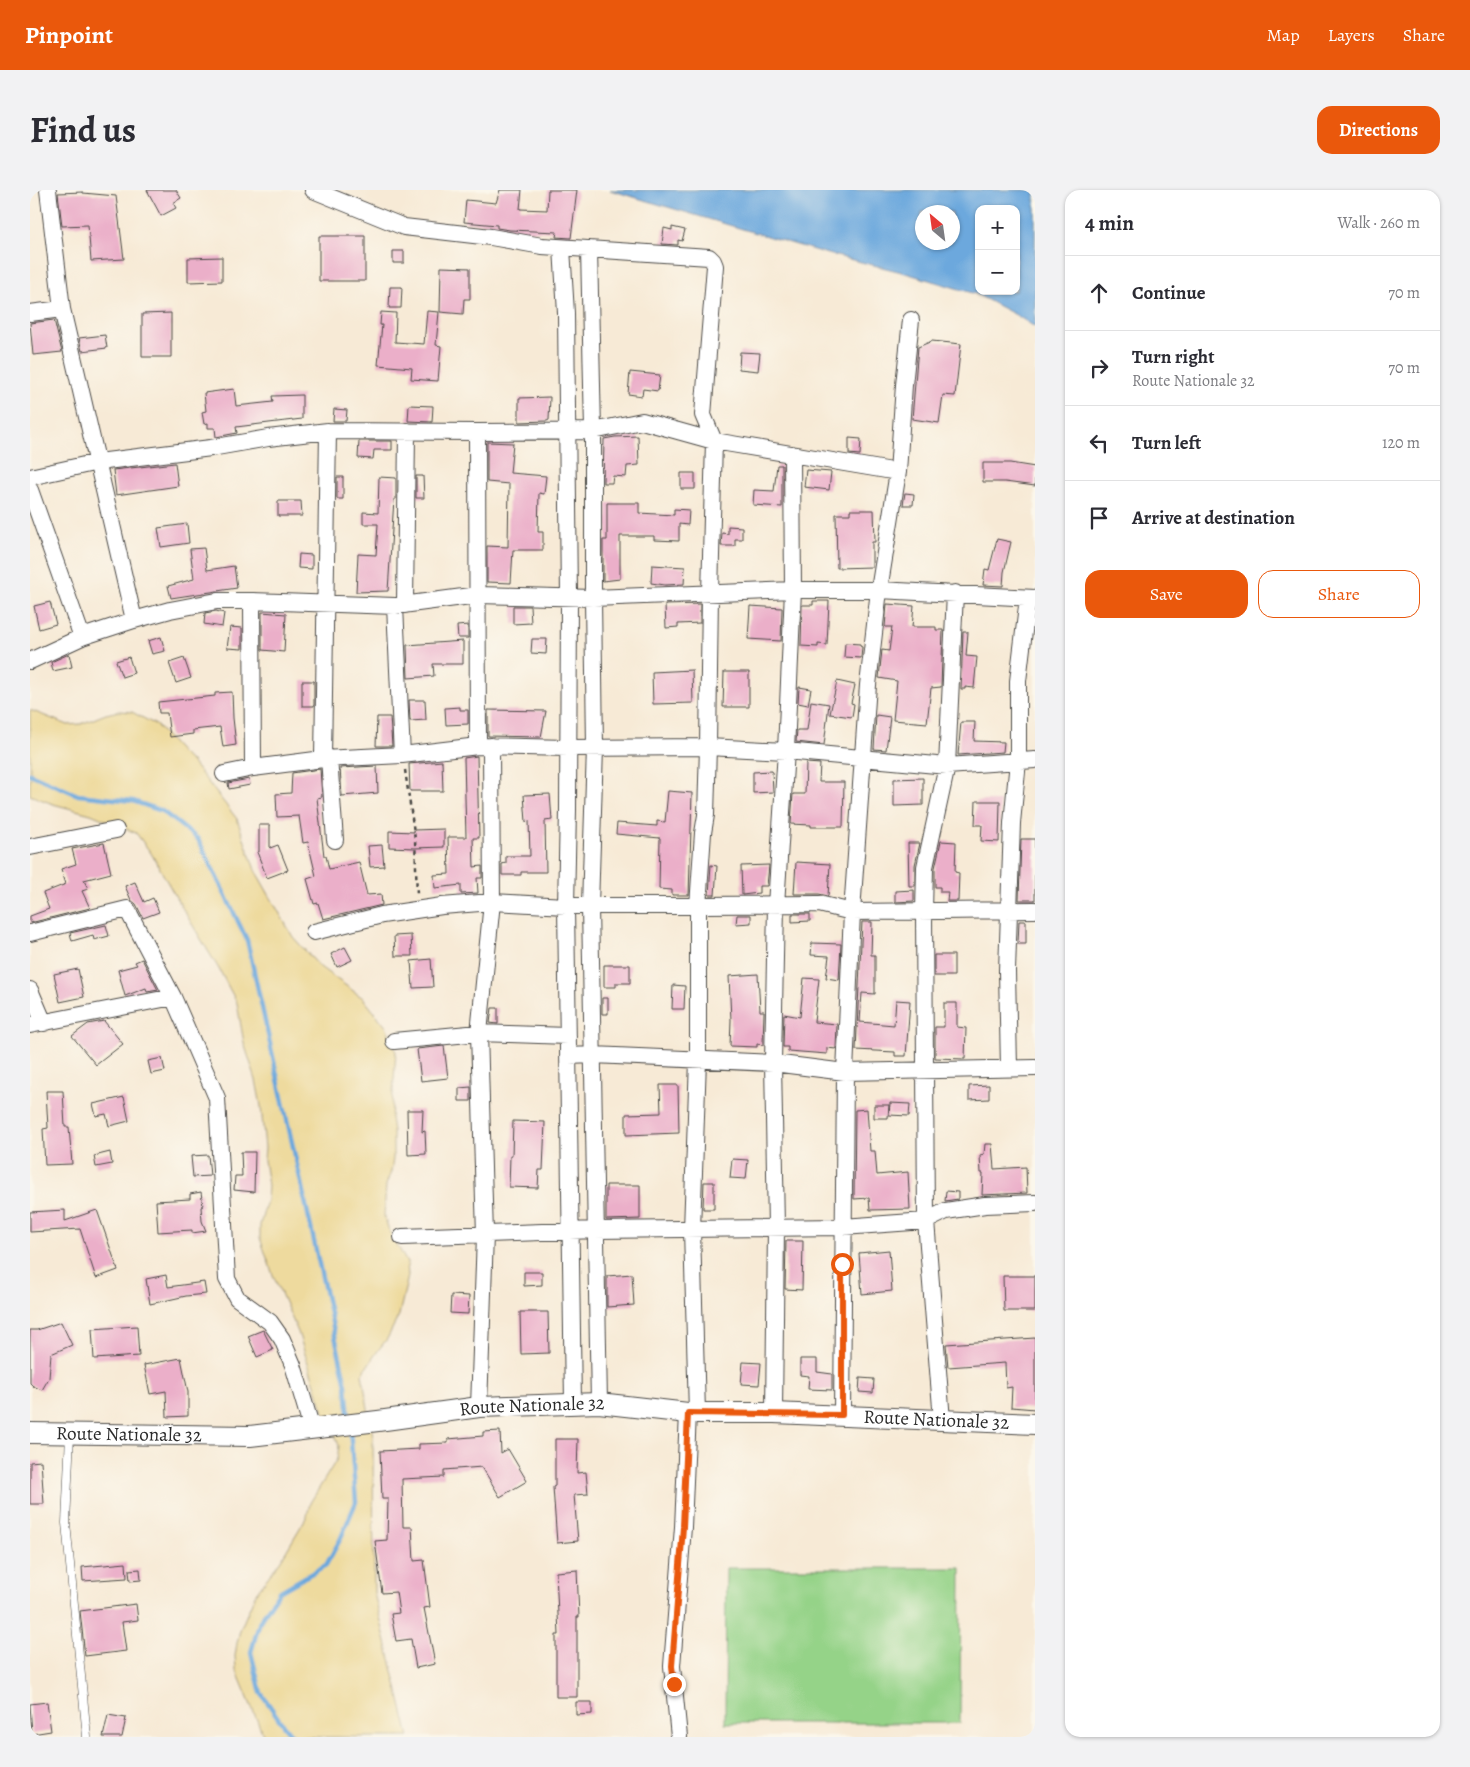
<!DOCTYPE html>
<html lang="en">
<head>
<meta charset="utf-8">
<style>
  :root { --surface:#fff; --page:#f2f2f3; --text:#2b2b33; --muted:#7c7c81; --line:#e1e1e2; --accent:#ea580c }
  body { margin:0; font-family:Alegreya,serif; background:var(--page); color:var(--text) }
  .controls { position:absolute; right:15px; top:15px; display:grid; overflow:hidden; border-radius:10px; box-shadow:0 1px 4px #0004 }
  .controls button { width:45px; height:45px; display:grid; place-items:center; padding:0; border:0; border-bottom:1px solid var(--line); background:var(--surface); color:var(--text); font:25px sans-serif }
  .compass { position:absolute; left:885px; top:15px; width:45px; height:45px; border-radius:50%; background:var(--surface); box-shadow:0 1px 4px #0004; rotate:331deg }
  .stop { position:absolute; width:15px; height:15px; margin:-11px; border:4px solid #ea580c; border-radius:50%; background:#fff }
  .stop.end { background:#ea580c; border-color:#fff; box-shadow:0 1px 5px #0008 }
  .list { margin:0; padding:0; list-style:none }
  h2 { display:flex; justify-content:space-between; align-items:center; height:65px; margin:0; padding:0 20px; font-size:21px }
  h2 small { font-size:16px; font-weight:400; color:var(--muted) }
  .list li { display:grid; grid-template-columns:32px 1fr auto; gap:15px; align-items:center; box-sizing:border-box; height:75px; padding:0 20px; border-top:1px solid var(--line) }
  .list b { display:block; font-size:19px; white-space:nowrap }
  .list p { margin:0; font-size:16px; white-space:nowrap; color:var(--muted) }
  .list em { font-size:16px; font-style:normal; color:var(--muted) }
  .actions { display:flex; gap:10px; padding:15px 20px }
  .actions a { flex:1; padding:11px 0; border:1px solid var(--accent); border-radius:15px; text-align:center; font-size:18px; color:var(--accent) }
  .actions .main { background:var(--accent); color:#fff }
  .icon { flex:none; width:28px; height:28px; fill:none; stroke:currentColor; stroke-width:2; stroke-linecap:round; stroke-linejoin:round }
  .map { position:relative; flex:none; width:1005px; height:1547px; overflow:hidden; border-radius:15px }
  header { display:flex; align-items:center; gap:30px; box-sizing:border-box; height:70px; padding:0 25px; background:var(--accent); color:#fff }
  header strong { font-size:24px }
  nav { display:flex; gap:28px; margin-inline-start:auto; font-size:18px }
  .intro { display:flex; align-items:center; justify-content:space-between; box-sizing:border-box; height:120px; padding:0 30px }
  h1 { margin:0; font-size:35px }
  .button { padding:12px 22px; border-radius:15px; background:var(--accent); color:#fff; font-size:18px; font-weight:700 }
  main { display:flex; gap:30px; padding:0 30px }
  aside { flex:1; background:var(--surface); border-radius:15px; box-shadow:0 1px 4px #0004 }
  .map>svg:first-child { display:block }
  .green { fill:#95d388; stroke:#607f5a }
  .sand { fill:#eeda9e; stroke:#8c8264 }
  .water { fill:#6ca8dd; stroke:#4c6a84; fill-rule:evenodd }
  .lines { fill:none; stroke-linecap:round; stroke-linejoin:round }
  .stream { stroke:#6ca8dd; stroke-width:4.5 }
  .building { fill:#ebafc9 }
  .service-casing { stroke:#4a4845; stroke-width:9 }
  .minor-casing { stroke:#4a4845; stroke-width:18 }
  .tertiary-casing { stroke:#4a4845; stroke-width:22 }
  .path { stroke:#4a4845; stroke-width:2.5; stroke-dasharray:4 4; stroke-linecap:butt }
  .service { stroke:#fff; stroke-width:8 }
  .minor { stroke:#fff; stroke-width:16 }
  .tertiary { stroke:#fff; stroke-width:20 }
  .route { stroke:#ea580c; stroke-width:6 }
  .labels { text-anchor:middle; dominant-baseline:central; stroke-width:4; stroke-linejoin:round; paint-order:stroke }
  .street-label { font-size:19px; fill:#2b2b2b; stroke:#fbf7ec }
</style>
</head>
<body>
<header>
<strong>Pinpoint</strong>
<nav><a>Map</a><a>Layers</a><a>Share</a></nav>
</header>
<div class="intro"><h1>Find us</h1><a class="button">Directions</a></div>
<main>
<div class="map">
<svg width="1005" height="1547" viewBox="0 0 1005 1547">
  <rect width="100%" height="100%" fill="#fbf7ec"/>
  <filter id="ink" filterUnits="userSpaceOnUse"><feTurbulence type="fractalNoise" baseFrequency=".02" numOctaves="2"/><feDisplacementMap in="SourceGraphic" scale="10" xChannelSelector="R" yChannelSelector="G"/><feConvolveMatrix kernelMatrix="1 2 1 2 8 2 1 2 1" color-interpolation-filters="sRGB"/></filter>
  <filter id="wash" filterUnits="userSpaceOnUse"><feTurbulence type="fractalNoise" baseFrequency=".0096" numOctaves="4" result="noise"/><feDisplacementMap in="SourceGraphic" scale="20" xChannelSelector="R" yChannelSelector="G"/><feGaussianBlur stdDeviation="1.12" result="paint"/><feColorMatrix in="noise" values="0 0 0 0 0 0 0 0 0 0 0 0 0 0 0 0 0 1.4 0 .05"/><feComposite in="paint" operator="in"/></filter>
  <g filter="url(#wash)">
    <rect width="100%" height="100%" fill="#f7ead6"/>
    <!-- green -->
    <path class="green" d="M696,1378H931L930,1533H695Z"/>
    <!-- sand -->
    <path class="sand" d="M0,520L38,535L51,534L76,524L89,521L102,522L126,535L152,564L162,572L207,629L225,680L263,747L290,777L333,808L357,838L366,862L361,928L363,941V969L361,982L356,995L354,1026L358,1038L377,1073L378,1086L369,1125L357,1149L349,1159L332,1184L343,1247L344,1403L379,1547H234L206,1479L205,1466L207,1453L210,1440L226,1403L251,1370L277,1326L280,1313L307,1269L309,1256L302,1236L296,1229L268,1142L243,1085L230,1048V1035L237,1010L238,996L234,970L235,958L231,916L226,890L214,853L207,813L189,779L147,709L121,663L106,643L61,624L23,614L0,605Z"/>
    <!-- water -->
    <path class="water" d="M580,0H1005V137L986,125L946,104L872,82L794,63ZM949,19H986V101H949ZM892,22H922V52H892Z"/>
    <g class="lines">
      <!-- stream -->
      <path class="stream" d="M0,584L48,605L103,611L132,621L168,649L217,750L316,1195L319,1229
        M263,1547L253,1535L231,1503L221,1462L230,1431L249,1402L296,1375L310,1350L326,1312L320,1239"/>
    </g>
    <g id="blocks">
      <!-- building -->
      <path class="building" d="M117,0H146L151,8L143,13L146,18L131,26Z
        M470,0H492L490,19L517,20L518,0H547L541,48L526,47L527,42L480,40L467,38V35L434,32L436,10L466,13Z
        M53,2V3L86,6L94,69L61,71L58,35L32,36L28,3Z
        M642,37L655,40L652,51L648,50V55L632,54L634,38L642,40Z
        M289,46H335V91H289Z
        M363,61H374V73H363Z
        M192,67V91L158,92V68Z
        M411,77L440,78V109H434L433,124L410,122Z
        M360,97H372L371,118H359Z
        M397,121L409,122L406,155L411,156L408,191L381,189L382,178L348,175L352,135H350L351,122L366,123L365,152L394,154Z
        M141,123V167H112V124Z
        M24,130L32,162L3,165L0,133Z
        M75,145L77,158L52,161L49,148Z
        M902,151L931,154L925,206L913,205L909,233L882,229L888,157Z
        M710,162L730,163L728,181L709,179Z
        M600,182L630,185L628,201L613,199L612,206L598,204Z
        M204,199L206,216L243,212L242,206L272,205V229L206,237L207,243L186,247L185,238H178V233L174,234L172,222L176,221L174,203Z
        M520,207L519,230L517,231L489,232V208Z
        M379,215L403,216L402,232L378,231Z
        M304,219L317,220L316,231H303Z
        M608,246L609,275L597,276L596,287L583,286L582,293H573L574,249L585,247Z
        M819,248L831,249L830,265L819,264Z
        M329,251H362V260H344L343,269L328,268Z
        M457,252L483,253L480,283L516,286L514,304L509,303L508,342H513V360H483L481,393L457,392V356L478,357L479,294L457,292Z
        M145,273L148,296L86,305L83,280Z
        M953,273H980L1005,277V296L975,292H953Z
        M747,275H752V317L723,315L724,300L744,301Z
        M776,280L801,282L799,300L774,297Z
        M651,283H665V299H651Z
        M386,286H393L394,308H386Z
        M307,287H313V309H307Z
        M349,287L366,288V309H364L358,401L326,402L328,364L346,365L348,334H333V322L348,323Z
        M875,303L884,304L883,315H873Z
        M248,311H271L272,326H248Z
        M577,313H609V323L644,325V319L659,320L658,335L649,334V351L624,350V346H590V389L573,391V350H577Z
        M820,320H844L845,352H842V377L807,378L806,324H820Z
        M157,334L159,353L131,357L128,338Z
        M698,336L712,337V349H705V356H691L692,343L698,344Z
        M967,349L981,352L974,382L973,396L953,395L955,379L959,380Z
        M174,358L177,380L204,376L207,398L141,408L138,396L164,389L160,359Z
        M269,364L282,365V379L268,378Z
        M622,375L655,377L654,394L635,395L621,393Z
        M783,411H799L797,455L788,454V457L771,456L772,415H783Z
        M20,412L26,434L9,439L4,416Z
        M670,414V433L648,434V437L636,438L635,415Z
        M857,414L884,416L882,437H906V440H913L911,497L901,498L897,533L863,530L867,491L849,488L852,460L859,461L862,437H855Z
        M483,416H500L501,433L483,434Z
        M720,416L752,418L751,451L718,449Z
        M186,421L194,423L192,437L174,434L175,423Z
        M232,422L256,424L254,462L232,460Z
        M438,435V448H428L427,436Z
        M200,437L212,438V459L197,458Z
        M933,442H938L936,466L947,467L944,498L935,497V499H931Z
        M131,447L135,461L122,464L118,451Z
        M502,449H517L516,464L501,463Z
        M433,451V474H403L404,486L378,488L377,455Z
        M815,453L830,454V456L832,457L831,468L814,467Z
        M39,464L42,477L23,481L21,472Z
        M99,467L104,483L92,487L86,471Z
        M154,468L161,488L146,493L139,473Z
        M662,480L663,513L623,514L622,482Z
        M694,482H719V517H693Z
        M272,491H284V516H272Z
        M807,491L825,495L821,513L824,514L822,527L800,524Z
        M769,497L781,499L778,515L768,513Z
        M202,502L203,528L206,555L193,557L190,537L163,540V544L140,547L137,523H129L128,512L185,506V503Z
        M379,510H395L396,530L380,531Z
        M781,511L799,514L794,555L766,552L767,540H777Z
        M430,517V520H438V534L416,535L415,518Z
        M458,520L516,521L511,547L458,546Z
        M846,525L860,527L856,560L844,559Z
        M347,527H360L362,556H346Z
        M931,532H945L944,551L974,552L973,562L928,565Z
        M447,566L449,648H443L444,677L452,676V688H447L448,703L431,704V695L405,698L404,685L419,684L418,647H436L434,568Z
        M412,571L413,601H380L379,574Z
        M776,573L790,574L789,592H814L813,637H781V635L761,634L763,604H775Z
        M347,576L348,603L312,606L310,578Z
        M290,579L292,607L287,608L294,666H296L299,679L329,672L337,705L351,704L352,715L293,729L288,713L284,714L277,689L286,686L278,652L273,653L269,626L247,627L246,604L261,603L262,583Z
        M742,581L743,602L723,603V582Z
        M893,588V615L864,616V589Z
        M219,589L220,595L199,599L198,593Z
        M638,601L662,603L659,705H642V700L629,699L630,648L586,644L587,633L627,636V631L635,632Z
        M520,604L522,630L515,631L516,682H491V685H472V674L476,673V666H500L499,631L496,632L494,605Z
        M946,611H970L969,652L951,651L952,635H945Z
        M229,635H240V658L248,655L258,680L237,688L227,662H229Z
        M414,639V657L385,658L359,657V641L384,642V640Z
        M991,649H1005V710H989Z
        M911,651L926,652L925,682L929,683L928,711H917L918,702H910V697H905V678Z
        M74,653L81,683L54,690L58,699L52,701L60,718L0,733V726L19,719L13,703L36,694L31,679L46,674L42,659Z
        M878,653H890L885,675V696H879Z
        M352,655L354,676L340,677L338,656Z
        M766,672L800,674L798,706L789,704H764Z
        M681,675L687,676L685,705H679Z
        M739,675L737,696H729V703L712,705L711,676Z
        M105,692L114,712L123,708L129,722L113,728L106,714L101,710L95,696Z
        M884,700V711L865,712V701Z
        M762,724H780V731L762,732Z
        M707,725H721V733L706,734Z
        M989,731H996V754H988Z
        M832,732H842L841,765H845V804L832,803L830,832L864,835L866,810L880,811L876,866H865V862L826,860Z
        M76,735L79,746L64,750L63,745L42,751L40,743Z
        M381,745L382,766H365L364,746Z
        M782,753L811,754L809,790L796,788L799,766L781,765Z
        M315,757L322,770L307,777L301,764Z
        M904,765H924V786H904Z
        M112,769L128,800L117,802L116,798L95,806L88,780L107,775L105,772Z
        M401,769L403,797L383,798L381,771Z
        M574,775H600V793H586V797H574Z
        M48,779L54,807L30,812L24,784Z
        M728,784L730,821H734L733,855L727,854V857L700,856L701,830L699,786Z
        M774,788L789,789L784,832L807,834L806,859L797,858V864L758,861V857H753L754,824L770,827Z
        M643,795L655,796L654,819H642Z
        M572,808H578V824H572Z
        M914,813H927V837L936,838L935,869L905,868V837H914Z
        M462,818H468V834L460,833Z
        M74,831L93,854L66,875L42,846L58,834Z
        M414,856L418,888L391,891L387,859Z
        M132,868L135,881L121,884L118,871Z
        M630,895H648L649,943L596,945V924L631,923Z
        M959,895V909L939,910V896Z
        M441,897V911H429V898Z
        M16,901H33L35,937H39L42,974L15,975L13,939L18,938Z
        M94,907L99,931L79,936L76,924L66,926L63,914Z
        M860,913L880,914L879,926L859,925Z
        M844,915H859L858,928H844Z
        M837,919L840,961H845L847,985L878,982L880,1019L840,1020L839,1008L824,1009L825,920Z
        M377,920H393L392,942L395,941L396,964L378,965Z
        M483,931L515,932L513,980H509L508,998L479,997L480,966H482Z
        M955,954H962L964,979L996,977L997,1003L952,1005L953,983H951L950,965L954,964Z
        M80,962L82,974L66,977L64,966Z
        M211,962H225L224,1002L204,1000L205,986H212Z
        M178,965L180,986L163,987L161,966Z
        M702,969L718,970L716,989L700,988Z
        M674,992H684V1019H673Z
        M576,995H610V1029L576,1030Z
        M916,1001L928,1002V1009L915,1011Z
        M171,1002L173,1016L171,1017L172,1031L176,1041L162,1043V1040L128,1042L126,1011L160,1009V1004Z
        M35,1020V1031L67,1020L88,1080L66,1088L50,1039L0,1042V1022Z
        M756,1051H773L772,1100L755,1099Z
        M859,1060L862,1101L832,1104L829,1063Z
        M494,1082H512V1095L494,1096Z
        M602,1084L604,1115L577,1117V1086Z
        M136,1085L138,1097L174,1092L176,1104L156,1106L120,1114L116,1089Z
        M973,1086H1005V1121H974Z
        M421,1105L439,1106L438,1124L420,1123Z
        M490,1122H518L519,1163L491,1164Z
        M31,1132L42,1155L21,1164L19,1188L12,1200L3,1196L0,1193V1140H7Z
        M107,1136L109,1166L64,1169L62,1139Z
        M233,1140L243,1160L227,1167L218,1146Z
        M1005,1148V1219L981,1217L982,1197L976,1198L975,1173L918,1177L916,1154Z
        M151,1168L158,1202V1226L137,1227L136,1201L120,1204L114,1175Z
        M770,1169H787V1182L802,1184V1200L778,1199L779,1186L770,1185Z
        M713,1172L731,1173L729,1195L711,1194Z
        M830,1188L844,1189L843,1203L829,1202Z
        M470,1241L471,1263L478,1259L497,1291L470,1307L452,1277L414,1280V1287L372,1289L373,1337H382L384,1371L394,1370L400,1417L394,1418L405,1474L386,1478L381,1449L366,1451L361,1424L369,1423L366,1402L352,1403L345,1351L357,1350L358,1309H352L350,1261L389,1259V1254L418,1253V1249L453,1246V1242Z
        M525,1249H548L547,1283L556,1282L558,1304L544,1305L548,1351L527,1353L523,1297L525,1296Z
        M11,1271L14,1314H0V1272Z
        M96,1373L97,1388L53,1391L52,1377Z
        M110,1379L111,1390L100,1391L99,1380Z
        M547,1380L549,1427H547V1507H526V1445H529L526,1382Z
        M106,1414L108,1430L92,1432L96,1461L55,1466L50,1421Z
        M17,1512L21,1541L2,1544L0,1514Z
        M546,1512H562V1524L546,1525Z
        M78,1525L96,1528L92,1547H73Z"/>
    </g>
  </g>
  <g filter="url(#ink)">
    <use href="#blocks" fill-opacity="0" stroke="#4a4845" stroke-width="1"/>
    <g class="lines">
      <defs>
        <path id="service" d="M40,1245L36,1333L57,1547"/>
        <path id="minor" d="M18,0L32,119L104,430
          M283,0L374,37L461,47L512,56L679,67L683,71L685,76L673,225L684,251L680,404L678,557L676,625L673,643L668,716V870L662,1039L667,1223
          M532,58L536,123L539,408L538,620L536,716L543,1214
          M559,59L563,241V408L565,558L560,716L569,1213
          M0,123L32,119
          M447,242L448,556
          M0,287L68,272L181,258L238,248L298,241L447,242L563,241L612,231L684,251L868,282
          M0,300L52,447
          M222,411L223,578
          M375,415L377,241
          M365,416L372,565
          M0,471L52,447L104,430L140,420L187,411H222L365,416L448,405L563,408L763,400H849L1005,408
          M299,568L305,650
          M293,569L298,241
          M194,584L223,578L293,569L372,565L448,556L538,558L678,557L756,561L917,576L1005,570
          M0,657L86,640
          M284,742L352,725L412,716L462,712L536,716L789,714L822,722L1005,720
          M0,743L97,719L143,807L187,908L197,1089L207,1108L240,1132L252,1149L263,1175L282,1239
          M0,800L14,833
          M0,835L143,807
          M364,851L449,843L538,846
          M539,866L563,865L743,873L815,882L1005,878
          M979,878L977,781L982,633L988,571V491L998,408
          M372,1047L566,1040L813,1037L896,1031L916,1021L955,1015L1005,1013
          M449,1217L455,1045L449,843L462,712L461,556
          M744,1223L746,1037L743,873L746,715L756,561L763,400L762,264
          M812,1225L815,882L822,722L838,495L849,400L868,282L874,195L881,130
          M912,1230L896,1031L894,722L895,677L917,576L925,403
          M649,1547L642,1476L653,1337L658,1223"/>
        <g id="tertiary">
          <path id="s1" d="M0,1243L220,1246L348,1231L449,1217L569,1213L658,1223H744L1005,1234"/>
        </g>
      </defs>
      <!-- service casing -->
      <use href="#service" class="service-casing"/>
      <!-- minor casing -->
      <use href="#minor" class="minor-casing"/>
      <!-- tertiary casing -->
      <use href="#tertiary" class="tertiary-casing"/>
      <!-- path -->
      <path class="path" d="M375,580L385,649L387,706"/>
      <!-- service -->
      <use href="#service" class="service"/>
      <!-- minor -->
      <use href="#minor" class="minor"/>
      <!-- tertiary -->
      <use href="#tertiary" class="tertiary"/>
    </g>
  </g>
  <g class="lines" filter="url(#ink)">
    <!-- route -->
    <path class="route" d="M644,1494L642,1476L653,1337L658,1223L812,1225V1074"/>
  </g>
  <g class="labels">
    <!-- street labels -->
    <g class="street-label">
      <text stroke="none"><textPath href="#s1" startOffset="504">Route Nationale 32</textPath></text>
      <text stroke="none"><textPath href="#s1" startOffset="909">Route Nationale 32</textPath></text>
      <text stroke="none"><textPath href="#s1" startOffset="99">Route Nationale 32</textPath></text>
    </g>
  </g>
</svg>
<div class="controls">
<button>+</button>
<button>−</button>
</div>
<svg class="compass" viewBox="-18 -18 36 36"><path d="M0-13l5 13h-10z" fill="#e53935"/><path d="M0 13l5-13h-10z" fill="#7c7c81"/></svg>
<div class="stop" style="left:812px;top:1074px"></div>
<div class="stop end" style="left:644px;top:1494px"></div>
</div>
<aside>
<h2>4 min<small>Walk · 260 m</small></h2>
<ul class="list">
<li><svg class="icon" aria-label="ahead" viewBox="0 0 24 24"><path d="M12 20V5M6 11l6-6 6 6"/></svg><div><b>Continue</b></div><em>70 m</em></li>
<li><svg class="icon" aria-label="right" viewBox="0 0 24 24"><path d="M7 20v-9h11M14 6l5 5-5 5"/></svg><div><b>Turn right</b><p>Route Nationale 32</p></div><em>70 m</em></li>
<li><svg class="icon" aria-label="left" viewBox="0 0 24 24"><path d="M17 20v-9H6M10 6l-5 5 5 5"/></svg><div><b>Turn left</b></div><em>120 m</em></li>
<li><svg class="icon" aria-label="arrive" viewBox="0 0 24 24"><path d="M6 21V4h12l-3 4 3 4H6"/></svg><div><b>Arrive at destination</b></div></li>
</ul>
<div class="actions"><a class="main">Save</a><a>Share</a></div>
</aside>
</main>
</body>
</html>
